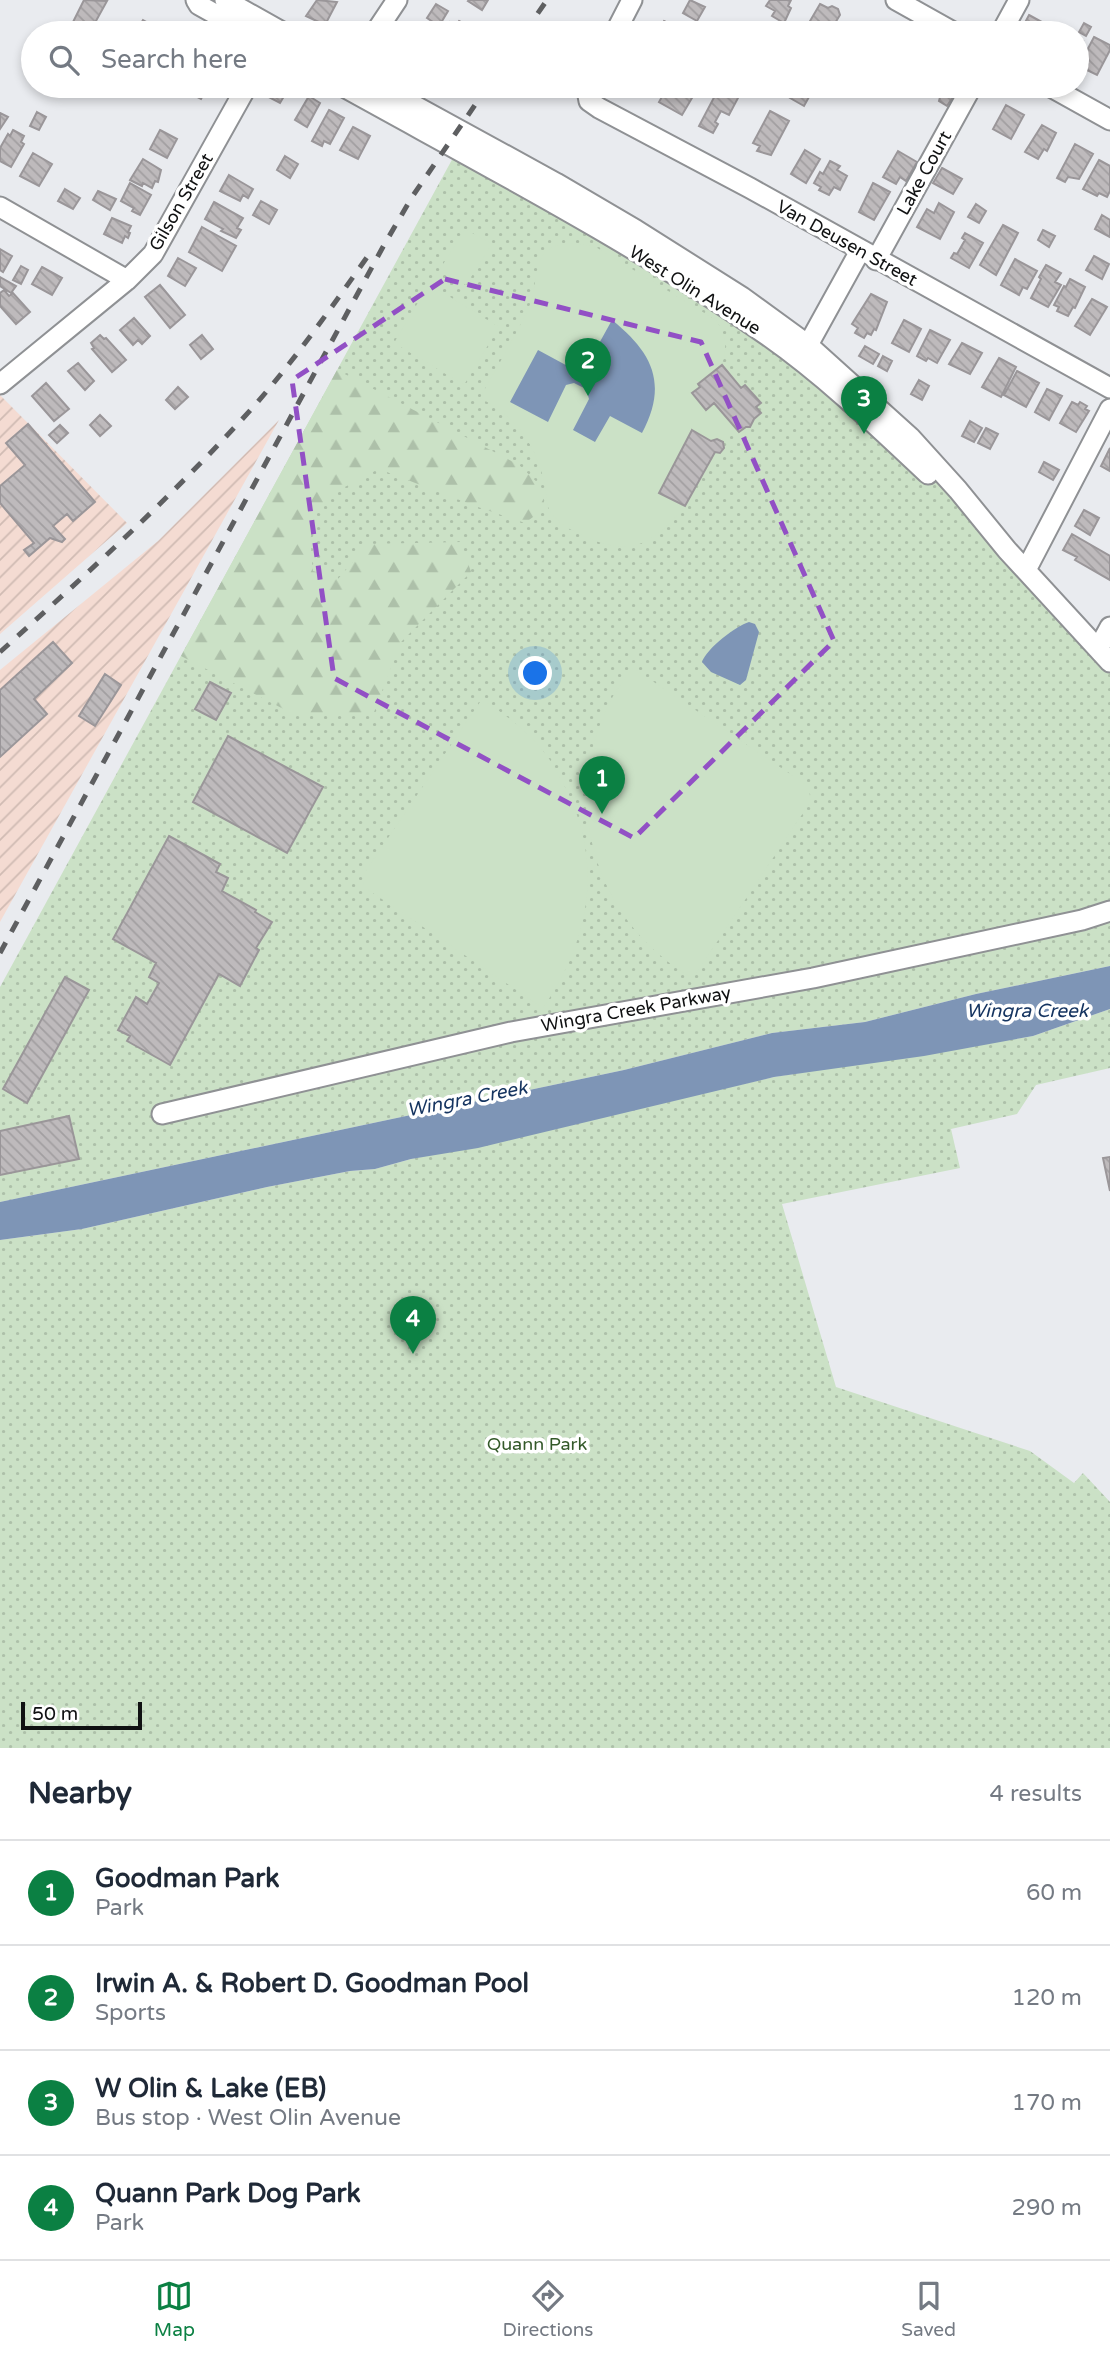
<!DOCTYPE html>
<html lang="en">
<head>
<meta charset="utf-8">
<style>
  :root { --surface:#fff; --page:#f2f2f3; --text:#1f2937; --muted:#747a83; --line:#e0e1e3; --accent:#0b8043 }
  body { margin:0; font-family:"Varela Round",sans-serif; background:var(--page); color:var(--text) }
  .scale { position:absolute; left:21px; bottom:18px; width:121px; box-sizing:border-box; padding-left:7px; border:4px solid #101112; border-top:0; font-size:19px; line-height:24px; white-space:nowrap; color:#101112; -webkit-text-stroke:5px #fff; paint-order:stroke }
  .you { position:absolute; left:536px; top:674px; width:24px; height:24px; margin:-18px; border:5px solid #fff; border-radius:50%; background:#1a73e8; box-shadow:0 0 0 10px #1a73e833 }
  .badge { display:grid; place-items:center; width:46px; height:46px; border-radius:50%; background:var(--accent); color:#fff; font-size:23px; font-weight:700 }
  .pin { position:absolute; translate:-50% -58px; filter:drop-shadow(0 2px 4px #0008) }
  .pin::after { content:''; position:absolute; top:37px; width:24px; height:21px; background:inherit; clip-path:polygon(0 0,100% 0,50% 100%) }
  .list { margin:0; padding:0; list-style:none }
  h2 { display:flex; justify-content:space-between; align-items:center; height:91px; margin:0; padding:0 28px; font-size:30px }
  h2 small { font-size:23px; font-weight:400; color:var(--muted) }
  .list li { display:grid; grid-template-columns:46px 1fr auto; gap:21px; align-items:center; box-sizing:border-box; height:105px; padding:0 28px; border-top:2px solid var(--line) }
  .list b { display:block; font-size:26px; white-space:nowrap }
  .list p { margin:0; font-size:23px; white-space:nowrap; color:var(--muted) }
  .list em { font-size:23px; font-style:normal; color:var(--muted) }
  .icon { flex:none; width:38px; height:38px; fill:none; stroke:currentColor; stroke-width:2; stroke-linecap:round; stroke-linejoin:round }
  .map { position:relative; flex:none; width:1110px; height:1748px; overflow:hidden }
  .search { position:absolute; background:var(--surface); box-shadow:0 4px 10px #0003; left:21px; right:21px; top:21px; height:77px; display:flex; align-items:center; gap:18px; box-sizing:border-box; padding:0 24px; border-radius:38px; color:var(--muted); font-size:26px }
  .sheet { height:511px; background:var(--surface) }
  nav { display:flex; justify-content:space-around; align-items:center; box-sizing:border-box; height:98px; border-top:2px solid var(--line); background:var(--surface); font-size:19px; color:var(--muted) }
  nav a { display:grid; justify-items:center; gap:4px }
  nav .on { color:var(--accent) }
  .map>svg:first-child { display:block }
  .industrial { fill:url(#industrial-furrows) }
  .grass { fill:url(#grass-dots) }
  .forest { fill:url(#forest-firs) }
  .garden { fill:#cbe1c6 }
  .water { fill:#7e95b6 }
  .building { fill:url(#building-back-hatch); stroke:#9a9699; stroke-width:2 }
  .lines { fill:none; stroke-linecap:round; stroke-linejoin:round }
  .minor-casing { stroke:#8f9194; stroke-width:23 }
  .minor { stroke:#fff; stroke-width:19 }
  .rail { stroke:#5e5f61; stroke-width:5; stroke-dasharray:12 12; stroke-linecap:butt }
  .marked { fill:none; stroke:#9250c5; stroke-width:5; stroke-dasharray:14 9; stroke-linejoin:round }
  .labels { text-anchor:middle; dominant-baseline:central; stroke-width:7; stroke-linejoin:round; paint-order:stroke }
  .street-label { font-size:18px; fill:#101112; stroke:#fff }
  .park-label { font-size:18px; fill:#335929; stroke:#fff }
  .water-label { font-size:19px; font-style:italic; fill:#153460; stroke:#fff }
</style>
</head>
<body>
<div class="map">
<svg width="1110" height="1748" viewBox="0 0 1110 1748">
  <defs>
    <pattern id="industrial-furrows" width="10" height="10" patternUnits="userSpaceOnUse" patternTransform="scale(1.75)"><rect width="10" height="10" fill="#f4dbd2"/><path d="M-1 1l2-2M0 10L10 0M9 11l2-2" fill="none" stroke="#d0bbb3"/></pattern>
    <pattern id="grass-dots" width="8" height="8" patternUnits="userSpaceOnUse" patternTransform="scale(1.75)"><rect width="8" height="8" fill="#cbe1c6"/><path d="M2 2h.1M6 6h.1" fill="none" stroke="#adc0a9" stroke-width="1.8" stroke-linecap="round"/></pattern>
    <pattern id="forest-firs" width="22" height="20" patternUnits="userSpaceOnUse" patternTransform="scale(1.75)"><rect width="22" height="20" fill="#cbe1c6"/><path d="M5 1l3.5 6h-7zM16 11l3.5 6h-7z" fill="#adc0a9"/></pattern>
    <pattern id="building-back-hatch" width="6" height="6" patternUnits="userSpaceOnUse" patternTransform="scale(1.75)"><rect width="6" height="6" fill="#bebabc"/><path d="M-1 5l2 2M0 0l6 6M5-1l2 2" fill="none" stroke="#a29fa1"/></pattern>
  </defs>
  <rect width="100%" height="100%" fill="#e9ebef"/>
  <!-- industrial -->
  <path class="industrial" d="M0,395L127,523L0,634Z
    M279,420L0,922V670L158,541Z"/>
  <!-- grass -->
  <path class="grass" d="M454,156L767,335L923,470L1007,550L1110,662V966L976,994L865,1022L772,1033L624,1070L0,1202V987Z
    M1110,1009V1068L1036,1085L1017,1114L951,1129L960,1168L782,1204L836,1387L1030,1451L1074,1483L1083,1473L1110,1502V1748H0V1240L82,1229L267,1187L350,1171L375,1169L411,1159L774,1077L1033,1036Z"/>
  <!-- forest -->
  <path class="forest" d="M337,370L519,465L541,486L545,508L525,523L475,506L379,469C363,477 330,493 319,507C308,520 311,554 313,571L338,579L368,544L461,542L471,572L400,643L373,715L297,716L181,656Z"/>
  <!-- garden -->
  <path class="garden" d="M465,229L492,244L466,285L440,269Z
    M566,243L594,246L716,320C727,336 727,347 722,365L699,383L700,387L692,393L706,410L714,403L737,430L723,442L717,439L711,441L660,492L685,506C654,544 631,558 584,536C571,530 558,524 550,511C545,503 547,489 544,480C533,441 516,417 480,398C496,368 515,338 529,307C536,291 534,270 543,255C549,247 558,245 566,243Z
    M429,284L499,327L464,385L394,343Z
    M633,668L808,786L811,801L693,978C597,924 559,804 609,704C615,691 624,680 633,668Z
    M482,699C502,713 523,727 539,746C550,758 558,773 565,787C604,863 590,940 543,1008L364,887L363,875Z"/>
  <!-- water -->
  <path class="water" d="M612,320C653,353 668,384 642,433L610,416L595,442L573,430L589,399L586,389L574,383L566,385L548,422L510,402L538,350L575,370L586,367Z
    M749,622L755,624L759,632L746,680L740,685L711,672L702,662C707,648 736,626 749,622Z
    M1110,966V1009L1033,1036L924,1056L774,1077L478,1148L411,1159L375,1169L350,1171L267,1187L82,1229L0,1240V1202L624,1070L772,1033L865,1022L976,994Z"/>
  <!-- building -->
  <path class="building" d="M84,0L107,1L91,30L84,27L82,32L71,26Z
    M317,0L337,2L325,25L306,16Z
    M469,0H488L482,10L468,1Z
    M690,0L705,7L697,21L683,13Z
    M770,0H791L788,6L791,8L784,23L772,16L775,11L766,6Z
    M436,4L448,11L439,26L427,18Z
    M820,4L828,8L832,6L838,9L840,15L829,33H803Z
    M1029,15L1049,26L1045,33L1020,32Z
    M143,20L166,33H135Z
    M459,21L470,27L466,33H443L450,22L456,25Z
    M664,21L679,29L677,33H657Z
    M1084,23L1091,27L1086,36L1079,32Z
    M729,24L744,32L743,33H724Z
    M751,25L765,33H746Z
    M857,26L869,33H853Z
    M1094,37L1110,45V50L1097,75L1085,69L1088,64L1082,60Z
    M1077,38L1083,41L1077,53Z
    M176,86H208L201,99Z
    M267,86H290L280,103L263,94Z
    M635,86H652L648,93L645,91L643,95L633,90Z
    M668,86H684L680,92L692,98L682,115L659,102Z
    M720,86L734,87L731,94L738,98L729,115L721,111L715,122L718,124L713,133L699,126Z
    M943,86H960L947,106L939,101Z
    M795,90L809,97L804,106L790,98Z
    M309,96L320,103L307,127L295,120Z
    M1006,105L1024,115L1011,139L993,129Z
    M329,110L344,118L330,144L324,141L322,146L312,141Z
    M770,111L789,121L771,155L757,151L760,146L753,143Z
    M37,112L46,117L39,130L30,126Z
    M0,113L8,117L0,129Z
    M1042,125L1056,133L1047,151L1044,149L1038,159L1025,152Z
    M353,127L370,136L358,159L340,150Z
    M13,130L24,136L21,142L24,144L11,167L0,161V148L8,134L10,136Z
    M160,130L177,139L167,158L150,149Z
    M1075,144L1093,154L1079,179L1068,177L1065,182L1057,178Z
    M805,150L820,159L806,183L791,174Z
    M898,151L917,162L906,181L900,177L896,184L883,177Z
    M33,153L52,164L39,186L20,176Z
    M285,156L298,164L290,178L277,170Z
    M143,159L161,170L158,182L155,181L152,188L143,183L142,186L130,180Z
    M1099,160L1110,166V191L1107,197L1099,193L1097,196L1083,189Z
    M830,161L840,166L837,170L847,176L840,190L834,187L829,195L819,190L821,187L814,183L820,172L823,174Z
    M942,168L962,179L953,194L933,183Z
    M229,175L253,189L248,198L243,195L240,201L220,191Z
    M130,183L151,195L140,215L132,211L134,208L121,201Z
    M873,183L890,192L874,220L859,212Z
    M65,189L80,198L73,209L58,201Z
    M98,191L116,199L110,210L93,200Z
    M261,201L277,210L269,224L253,215Z
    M214,202L243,218L237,228L241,230L236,238L221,231L223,229L205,219Z
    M939,203L954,212L940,239L917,227L927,209L934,213Z
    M976,204L986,211L979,223L968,217Z
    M1102,215L1110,220V237L1095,229Z
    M112,218L131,226L128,232L130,233L128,238L125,236L122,243L104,234Z
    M1003,225L1018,233L996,275L980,265Z
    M202,227L236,246L222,271L189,252Z
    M1043,230L1055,236L1049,247L1038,240Z
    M965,233L983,243L969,268L951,258L954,253L957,254L965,240L962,238Z
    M0,249L12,256L3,272L0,270Z
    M1094,256L1109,264L1102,279L1086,270Z
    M178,258L196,268L185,286L168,276Z
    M1015,259L1037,271L1027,289L1023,287L1019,295L1001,285Z
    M1046,265L1061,273L1055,282L1061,285L1048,307L1031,298L1041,279L1039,277Z
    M21,266L28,270L21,284L13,280Z
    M42,267L62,278L52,295L32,284Z
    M0,277L16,286L11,293L0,286Z
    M1070,279L1085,287L1075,308L1073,307L1068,316L1057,311L1059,307L1054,305L1064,286L1066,287Z
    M160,285L185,315L170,328L145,297Z
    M4,290L9,296L13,293L30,312L16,324L0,306V293Z
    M871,294L887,302L876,330L874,329L871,335L867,333L864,338L855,333L858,328L852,324Z
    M1092,299L1107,307L1090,335L1075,326Z
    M134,318L150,336L142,344L138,340L133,345L120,330Z
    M904,320L921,329L909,352L892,343Z
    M930,330L950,340L937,363L928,358L926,361L917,356Z
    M100,335L104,339L106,338L126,360L112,372L92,349L94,348L91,343Z
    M202,335L213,349L201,359L190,345Z
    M962,343L982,353L970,374L949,364Z
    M865,346L879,354L873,364L859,356Z
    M883,356L892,361L887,371L878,366Z
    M999,358L1016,367L1001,397L982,387Z
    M78,363L94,381L85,390L68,371Z
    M722,365L741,388L745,385L761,403L756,407L761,413L754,419L750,427H746L739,432L714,403L706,410L692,393L700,387L698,384Z
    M1017,371L1039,383L1026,407L1004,395Z
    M919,380L929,386L922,400L911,394Z
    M46,383L69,409L54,421L32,396Z
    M178,387L188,397L175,409L166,400Z
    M1047,389L1062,396L1049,420L1035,412Z
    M1072,402L1078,405L1080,402L1087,406L1085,409L1089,411L1076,432L1060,423Z
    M100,415L111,426L100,436L90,425Z
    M970,421L982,428L974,442L962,436Z
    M28,424L95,502L73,521L67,514L53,526L65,539L62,542L50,538L29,556L24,550L34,543L0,503V486L25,465L6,443Z
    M60,425L68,433L57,443L49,435Z
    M986,428L998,434L990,449L978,443Z
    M692,430L711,441L717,439L723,442L724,448L720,453L715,452L685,506L659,493Z
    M1110,448V471L1101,466Z
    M1044,462L1059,470L1053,480L1039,472Z
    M1084,510L1099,518L1090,535L1075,526Z
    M1072,534L1110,556V580L1075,560L1077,557L1063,550Z
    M53,642L72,663L34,699L47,714L0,757V690Z
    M105,674L121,685L95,726L79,716Z
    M210,682L231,693L216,720L195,709Z
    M228,736L323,787L287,853L193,802Z
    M169,836L220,864L216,872L228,878L222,891L256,910L255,912L272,922L256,948L259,950L240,986L219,974L170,1065L127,1041L130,1036L118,1030L136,997L147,1004L159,983L149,977L156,963L113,939Z
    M65,977L89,990L27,1103L3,1089Z
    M69,1116L79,1159L0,1175V1131Z
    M1110,1157V1191L1103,1158Z"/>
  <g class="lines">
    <defs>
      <path id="minor" d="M196,0L199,5L249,33
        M225,0L284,33
        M896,0L955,33
        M375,33L397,0
        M615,33L632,0
        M1001,33L1019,0
        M342,86C486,166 633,242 768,336C825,376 877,426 928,474
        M379,86L556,183L636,230L742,297L808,345L910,437L958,490L1007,550L1110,662
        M589,86L587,90L589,101L599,108L750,188L1110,388
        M1049,86L1110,120
        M0,207L127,280
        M876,260L972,86
        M803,354L860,251
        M0,384L127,280L153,254L247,86
        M1026,570L1110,409
        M1098,649L1110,627
        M162,1114L511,1032L813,978L1082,920L1110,911"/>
    </defs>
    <!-- minor casing -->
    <use href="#minor" class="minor-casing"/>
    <!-- minor -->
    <use href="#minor" class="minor"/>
    <!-- rail -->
    <path class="rail" d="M524,33L547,0
      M0,652C88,573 176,493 255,405C297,357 334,304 370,253
      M0,953L384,245L412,197L488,86"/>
  </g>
  <!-- marked area -->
  <path class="marked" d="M445,279L701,342L834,641L634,838L334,678L292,380Z"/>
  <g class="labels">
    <!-- street labels -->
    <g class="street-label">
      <text transform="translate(924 173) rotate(-61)">Lake Court</text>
      <text transform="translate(181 202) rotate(-60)">Gilson Street</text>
      <text transform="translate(847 243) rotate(29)">Van Deusen Street</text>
      <text transform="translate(695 290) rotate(32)">West Olin Avenue</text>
      <text transform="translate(636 1009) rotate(-10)">Wingra Creek Parkway</text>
    </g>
    <!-- park labels -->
    <g class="park-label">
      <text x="537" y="1444">Quann Park</text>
    </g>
    <!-- water labels -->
    <g class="water-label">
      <text x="1027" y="1011">Wingra Creek</text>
      <text transform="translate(467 1099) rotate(-11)">Wingra Creek</text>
    </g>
  </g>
</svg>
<div class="scale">50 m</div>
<div class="you"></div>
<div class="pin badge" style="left:602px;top:814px">1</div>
<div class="pin badge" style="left:588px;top:396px">2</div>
<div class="pin badge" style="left:864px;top:434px">3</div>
<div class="pin badge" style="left:413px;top:1354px">4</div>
<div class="search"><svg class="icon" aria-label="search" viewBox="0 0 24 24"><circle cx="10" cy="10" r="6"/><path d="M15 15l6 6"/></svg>Search here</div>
</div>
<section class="sheet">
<h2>Nearby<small>4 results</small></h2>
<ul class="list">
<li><span class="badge">1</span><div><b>Goodman Park</b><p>Park</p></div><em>60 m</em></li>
<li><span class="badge">2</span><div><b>Irwin A. &amp; Robert D. Goodman Pool</b><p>Sports</p></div><em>120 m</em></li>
<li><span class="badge">3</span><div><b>W Olin &amp; Lake (EB)</b><p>Bus stop · West Olin Avenue</p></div><em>170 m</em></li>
<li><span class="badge">4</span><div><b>Quann Park Dog Park</b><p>Park</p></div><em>290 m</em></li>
</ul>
</section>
<nav>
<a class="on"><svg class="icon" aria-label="map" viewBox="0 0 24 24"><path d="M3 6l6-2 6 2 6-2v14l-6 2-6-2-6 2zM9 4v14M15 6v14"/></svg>Map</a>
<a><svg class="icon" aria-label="directions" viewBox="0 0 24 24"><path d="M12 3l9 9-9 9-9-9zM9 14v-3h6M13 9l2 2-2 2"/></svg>Directions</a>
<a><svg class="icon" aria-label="saved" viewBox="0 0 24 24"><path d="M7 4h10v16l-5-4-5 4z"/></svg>Saved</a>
</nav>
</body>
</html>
